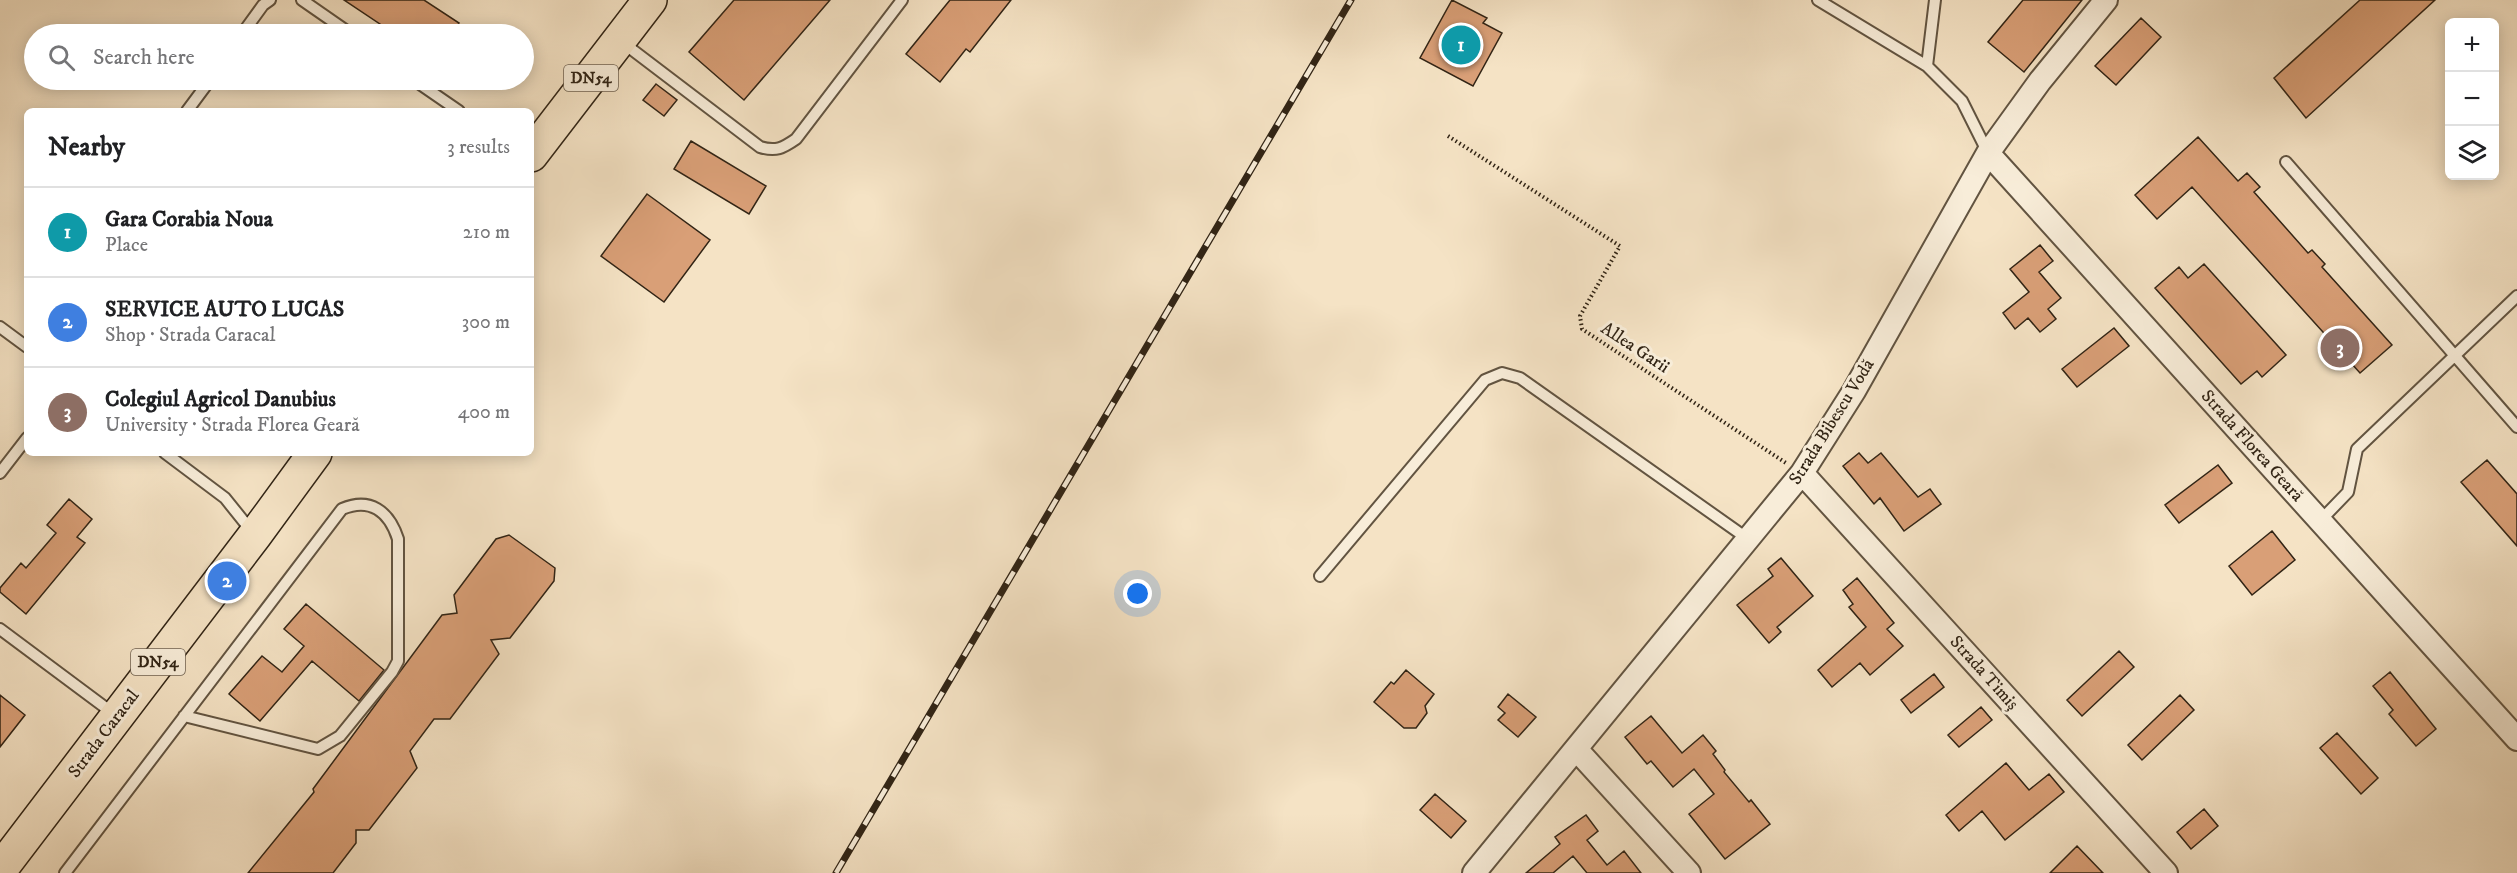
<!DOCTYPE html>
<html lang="en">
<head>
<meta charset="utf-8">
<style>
  :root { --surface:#fff; --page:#f6f6f6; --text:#202124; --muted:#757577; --line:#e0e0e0; --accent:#d93025 }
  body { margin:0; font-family:"IM FELL DW Pica",serif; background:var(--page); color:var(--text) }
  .controls { position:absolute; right:18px; top:18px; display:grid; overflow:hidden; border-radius:9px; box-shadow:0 3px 15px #0003 }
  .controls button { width:54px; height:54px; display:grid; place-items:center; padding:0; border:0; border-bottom:2px solid var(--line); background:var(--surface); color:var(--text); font:30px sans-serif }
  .you { position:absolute; left:1138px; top:594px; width:21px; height:21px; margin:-15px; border:4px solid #fff; border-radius:50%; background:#1a73e8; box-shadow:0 0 0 9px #1a73e833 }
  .badge { display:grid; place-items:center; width:39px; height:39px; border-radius:50%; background:var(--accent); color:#fff; font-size:20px; font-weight:700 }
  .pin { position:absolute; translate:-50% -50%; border:3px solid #fff; box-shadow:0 2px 6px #0006 }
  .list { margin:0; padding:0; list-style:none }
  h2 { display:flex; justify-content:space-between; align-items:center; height:78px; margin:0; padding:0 24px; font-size:26px }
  h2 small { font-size:20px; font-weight:400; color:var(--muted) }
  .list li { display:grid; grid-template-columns:39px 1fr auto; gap:18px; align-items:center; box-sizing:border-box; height:90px; padding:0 24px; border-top:2px solid var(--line) }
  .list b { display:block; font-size:22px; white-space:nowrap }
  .list p { margin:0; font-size:20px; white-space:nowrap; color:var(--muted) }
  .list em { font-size:20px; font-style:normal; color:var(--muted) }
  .icon { flex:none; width:33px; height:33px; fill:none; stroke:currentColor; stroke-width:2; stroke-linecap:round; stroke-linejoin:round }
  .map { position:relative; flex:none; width:2517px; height:873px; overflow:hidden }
  .search { position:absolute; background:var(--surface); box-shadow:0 3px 15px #0003; left:24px; top:24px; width:510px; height:66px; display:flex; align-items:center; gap:15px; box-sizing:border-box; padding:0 21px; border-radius:33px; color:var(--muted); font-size:22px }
  .panel { position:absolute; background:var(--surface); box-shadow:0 3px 15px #0003; left:24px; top:108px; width:510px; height:348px; border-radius:9px }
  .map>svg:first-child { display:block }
  .building { fill:#d99f77; stroke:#312415; stroke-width:1.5 }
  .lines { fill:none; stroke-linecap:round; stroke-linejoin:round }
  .service-casing { stroke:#625441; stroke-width:14 }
  .minor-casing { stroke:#625441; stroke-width:26 }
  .primary-casing { stroke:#312415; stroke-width:36 }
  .path { stroke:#312415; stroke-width:4; stroke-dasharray:1.5 3; stroke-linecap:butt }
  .service { stroke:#f8edd9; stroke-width:10 }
  .minor { stroke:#f8edd9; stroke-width:22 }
  .primary { stroke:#f5e3c5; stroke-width:33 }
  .rail-casing { stroke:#312415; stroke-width:7 }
  .rail { stroke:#f8edd9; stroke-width:4.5; stroke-dasharray:14; stroke-linecap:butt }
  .labels { text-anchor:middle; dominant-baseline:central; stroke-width:6; stroke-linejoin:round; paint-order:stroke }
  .shield { fill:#f8edd9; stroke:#6d6050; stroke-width:1.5 }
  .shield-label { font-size:16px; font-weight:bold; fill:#312415 }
  .street-label { font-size:18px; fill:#312415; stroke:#f8edd9 }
</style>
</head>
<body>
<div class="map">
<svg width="2517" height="873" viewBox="0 0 2517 873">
  <rect width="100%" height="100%" fill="#f5e3c5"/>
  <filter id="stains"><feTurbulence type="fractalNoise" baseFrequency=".00333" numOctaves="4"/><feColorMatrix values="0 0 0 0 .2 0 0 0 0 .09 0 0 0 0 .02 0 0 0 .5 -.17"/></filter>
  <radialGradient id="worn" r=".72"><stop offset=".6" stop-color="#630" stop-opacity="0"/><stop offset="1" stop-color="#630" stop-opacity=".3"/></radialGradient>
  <!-- building -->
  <path class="building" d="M344,0H424L459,23L451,34H395Z
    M734,0H830L744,100L689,52Z
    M950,0H1011L970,52L966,49L940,82L906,54Z
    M1452,0L1487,18L1483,23L1502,33L1473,86L1420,58Z
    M2023,0H2082L2024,72L1988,42Z
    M2360,0H2435L2306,118L2274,78Z
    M2141,18L2161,37L2116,85L2095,66Z
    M656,84L677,100L664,116L643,100Z
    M2198,137L2238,181L2247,173L2260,187L2254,192L2308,253L2312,250L2325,264L2322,267L2392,345L2360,373L2192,187L2157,219L2135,195Z
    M691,141L766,186L749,214L674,169Z
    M647,194L710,240L664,302L601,256Z
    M2040,245L2053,261L2039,272L2061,298L2048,309L2056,319L2040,332L2028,318L2015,329L2003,313L2029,292L2010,269Z
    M2204,264L2286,355L2262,377L2257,371L2241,384L2155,288L2179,267L2188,278Z
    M2114,328L2129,346L2077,387L2062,369Z
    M1859,453L1868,463L1881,453L1918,497L1930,489L1941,504L1904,531L1880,498L1874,504L1843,466Z
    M2487,460L2517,494V546L2461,482Z
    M2218,465L2232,483L2179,523L2165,505Z
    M69,499L92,519L77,537L85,543L26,614L0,592V588L21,563L26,568L56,533L47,525Z
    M2272,531L2295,560L2252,595L2229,566Z
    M509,535L555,568L554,581L510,638L491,640L499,654L450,719H434L410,751L417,768L369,830H356V843L333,873H248L314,792L313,789L442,615L457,613L454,595L496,539Z
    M1781,558L1813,596L1777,627L1781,632L1769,643L1737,605L1773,576L1768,569Z
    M1857,578L1894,623L1887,629L1903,646L1870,675L1860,663L1832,687L1818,670L1866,627L1849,607L1853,604L1843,590Z
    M306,604L384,670L359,701L312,661L260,721L229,694L262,656L282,672L304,646L284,629Z
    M2119,651L2134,667L2082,716L2067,700Z
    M1406,670L1434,694L1425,706L1427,713L1416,728H1404L1374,702L1391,682L1394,684Z
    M2390,672L2436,729L2416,746L2389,714L2393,710L2373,686Z
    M1934,674L1944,687L1911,713L1901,700Z
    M1508,694L1536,717L1518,737L1498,720L1505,713L1498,707Z
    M0,695L25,715L0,747Z
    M2180,695L2194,710L2142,760L2128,745Z
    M1981,707L1992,720L1959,747L1948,735Z
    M1651,716L1682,753L1703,735L1716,751L1713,754L1725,770L1724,772L1749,802L1751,800L1770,824L1725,859L1689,814L1714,794L1694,769L1673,787L1651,761L1647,764L1625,737Z
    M2337,733L2378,778L2361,794L2320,748Z
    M2006,763L2029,790L2049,774L2064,792L2005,840L1982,811L1959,831L1946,815Z
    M1435,794L1466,821L1451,838L1420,810Z
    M2204,809L2218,826L2191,849L2177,832Z
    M1586,815L1598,831L1587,840L1607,865L1624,851L1641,873H1587L1573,856L1553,873H1526L1560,844L1555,837Z
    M2077,846L2103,873H2050Z"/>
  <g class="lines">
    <defs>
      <path id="service" d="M302,0L351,34
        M1818,0L1927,66L1962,101L1988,153
        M242,34L263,5L270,0
        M622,42L760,147C776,152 783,148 796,139L902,0
        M1927,66L1935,0
        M414,80L459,111
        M187,111L210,80
        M2286,162L2517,427
        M0,327L27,347
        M165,453L225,498L253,533
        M0,473L27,438
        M2320,521L2348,492L2357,449L2517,296
        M1320,576L1485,380L1502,373L1520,378L1748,539
        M0,629L114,714
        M65,873L342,509C370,497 389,511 398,539V661L392,672L340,736L318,749L184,716"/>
      <path id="minor" d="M1988,153L2517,739
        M1802,473L2166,873
        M1576,749L1689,873
        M1474,873L1802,473L1854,391L1988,153L2040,81L2106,0"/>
      <path id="primary" d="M531,155L650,0
        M0,870L255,535L315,453"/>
    </defs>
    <!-- service casing -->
    <use href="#service" class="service-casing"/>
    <!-- minor casing -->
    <use href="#minor" class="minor-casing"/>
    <!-- primary casing -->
    <use href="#primary" class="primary-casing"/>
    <!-- path -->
    <path class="path" d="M1448,136L1620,246L1580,316L1582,329L1786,463"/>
    <!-- service -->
    <use href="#service" class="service"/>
    <!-- minor -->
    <use href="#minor" class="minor"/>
    <!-- primary -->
    <use href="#primary" class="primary"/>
    <defs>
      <path id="rail" d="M836,873L1351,0"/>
    </defs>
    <!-- rail casing -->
    <use href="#rail" class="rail-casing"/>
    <!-- rail -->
    <use href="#rail" class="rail"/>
  </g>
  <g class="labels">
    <!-- shield labels -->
    <g class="shield">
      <rect x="564" y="65" width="54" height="26" rx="4.5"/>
      <rect x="131" y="649" width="54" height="26" rx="4.5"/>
    </g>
    <g class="shield-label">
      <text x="591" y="78">DN54</text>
      <text x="158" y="662">DN54</text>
    </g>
    <!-- street labels -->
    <g class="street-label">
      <text transform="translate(1635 348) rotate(33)">Allea Garii</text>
      <text transform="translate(1832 422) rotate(-58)">Strada Bibescu Vodă</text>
      <text transform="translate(2252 446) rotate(48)">Strada Florea Geară</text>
      <text transform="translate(1984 673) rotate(48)">Strada Timiș</text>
      <text transform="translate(104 734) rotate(-53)">Strada Caracal</text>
    </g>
  </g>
  <rect width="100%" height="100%" filter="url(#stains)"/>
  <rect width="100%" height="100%" fill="url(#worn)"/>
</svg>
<div class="controls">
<button>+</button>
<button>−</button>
<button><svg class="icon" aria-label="layers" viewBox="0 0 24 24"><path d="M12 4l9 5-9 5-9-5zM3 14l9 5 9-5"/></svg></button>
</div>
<div class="you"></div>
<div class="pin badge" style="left:1461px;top:45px;background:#0f9aa8">1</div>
<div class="pin badge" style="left:227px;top:581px;background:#3f7fe0">2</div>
<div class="pin badge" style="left:2340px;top:348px;background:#8d6e63">3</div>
<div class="search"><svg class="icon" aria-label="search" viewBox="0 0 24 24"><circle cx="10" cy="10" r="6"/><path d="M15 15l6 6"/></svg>Search here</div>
<section class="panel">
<h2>Nearby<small>3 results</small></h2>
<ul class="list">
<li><span class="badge" style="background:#0f9aa8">1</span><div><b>Gara Corabia Noua</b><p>Place</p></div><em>210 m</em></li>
<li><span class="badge" style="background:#3f7fe0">2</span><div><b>SERVICE AUTO LUCAS</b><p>Shop · Strada Caracal</p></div><em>300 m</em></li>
<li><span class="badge" style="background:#8d6e63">3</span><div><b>Colegiul Agricol Danubius</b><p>University · Strada Florea Geară</p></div><em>400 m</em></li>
</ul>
</section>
</div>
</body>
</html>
